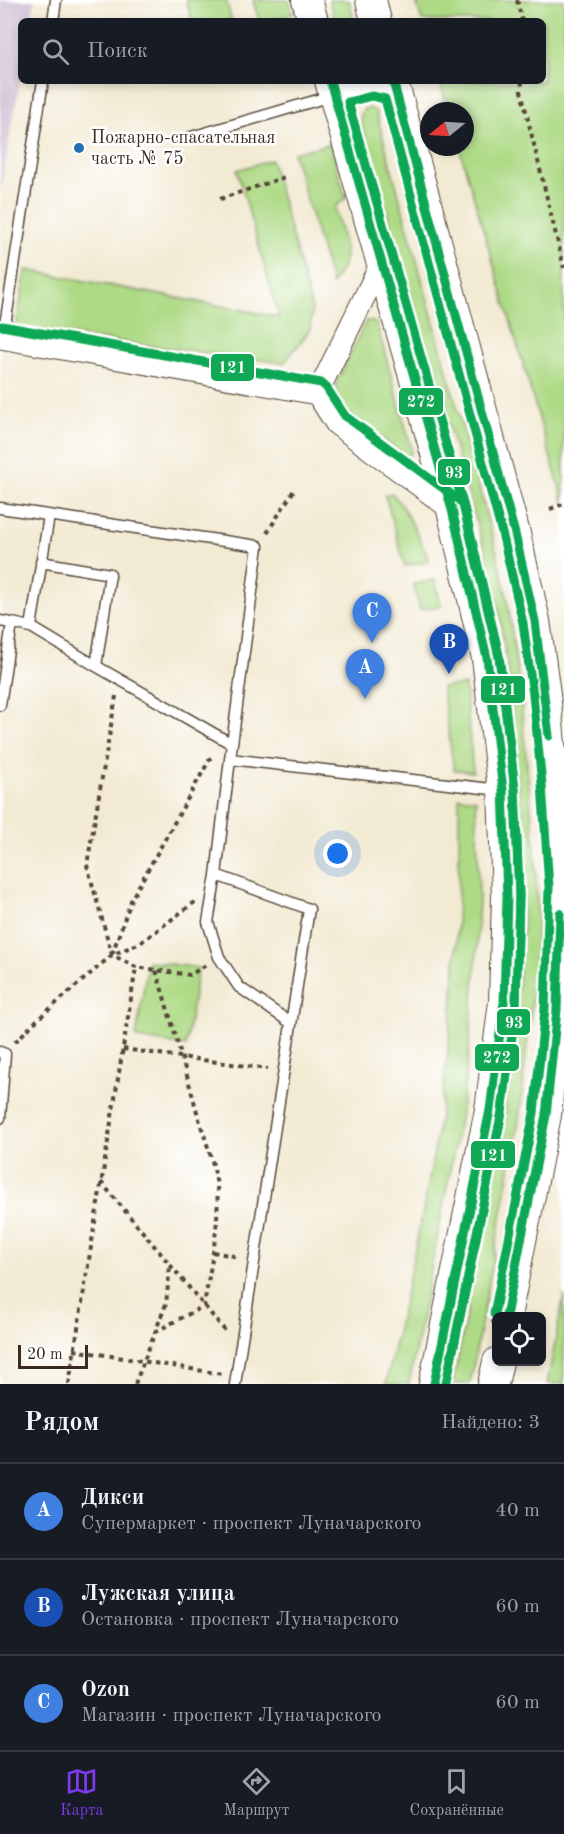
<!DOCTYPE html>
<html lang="ru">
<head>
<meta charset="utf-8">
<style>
  :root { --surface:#171b24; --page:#20242c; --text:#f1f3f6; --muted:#9ea1a6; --line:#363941; --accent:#7c3aed }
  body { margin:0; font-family:"Old Standard TT",serif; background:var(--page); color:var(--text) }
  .controls { position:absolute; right:18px; bottom:18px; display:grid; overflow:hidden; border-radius:9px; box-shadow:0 3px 9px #0003 }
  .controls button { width:54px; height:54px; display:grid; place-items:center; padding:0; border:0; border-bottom:2px solid var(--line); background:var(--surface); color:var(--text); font:30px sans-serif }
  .compass { position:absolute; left:420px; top:102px; width:54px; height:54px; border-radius:50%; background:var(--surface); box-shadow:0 3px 9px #0003; rotate:252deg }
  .scale { position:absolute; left:18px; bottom:15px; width:70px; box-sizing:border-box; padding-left:6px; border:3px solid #3b2a1e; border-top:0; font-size:16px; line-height:21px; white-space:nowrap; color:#3b2a1e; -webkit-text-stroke:4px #fff; paint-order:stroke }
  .you { position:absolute; left:338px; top:854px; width:21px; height:21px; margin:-15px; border:4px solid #fff; border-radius:50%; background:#1a73e8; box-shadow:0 0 0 9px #1a73e833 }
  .badge { display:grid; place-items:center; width:39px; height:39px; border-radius:50%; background:var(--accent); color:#fff; font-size:20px; font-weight:700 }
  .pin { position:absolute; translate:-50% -50px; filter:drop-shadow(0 2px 3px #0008) }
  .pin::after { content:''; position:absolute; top:32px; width:21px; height:18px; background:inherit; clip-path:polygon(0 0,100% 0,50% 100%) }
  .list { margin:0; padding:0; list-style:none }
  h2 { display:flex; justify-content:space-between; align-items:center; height:78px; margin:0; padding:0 24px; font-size:26px }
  h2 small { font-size:20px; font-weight:400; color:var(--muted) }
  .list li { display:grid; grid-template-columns:39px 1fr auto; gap:18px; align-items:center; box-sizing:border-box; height:96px; padding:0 24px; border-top:2px solid var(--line) }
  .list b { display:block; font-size:22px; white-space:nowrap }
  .list p { margin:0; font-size:20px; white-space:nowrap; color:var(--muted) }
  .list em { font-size:20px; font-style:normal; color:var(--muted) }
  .icon { flex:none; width:33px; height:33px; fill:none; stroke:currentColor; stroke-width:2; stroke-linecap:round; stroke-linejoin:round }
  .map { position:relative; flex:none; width:564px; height:1384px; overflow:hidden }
  .search { position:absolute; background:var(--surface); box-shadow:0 3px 9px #0003; left:18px; right:18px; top:18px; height:66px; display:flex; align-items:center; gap:15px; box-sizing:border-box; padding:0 21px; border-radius:9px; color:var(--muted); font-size:22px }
  .sheet { height:366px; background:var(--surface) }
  nav { display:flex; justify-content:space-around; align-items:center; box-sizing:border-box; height:84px; border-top:2px solid var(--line); background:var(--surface); font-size:16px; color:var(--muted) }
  nav a { display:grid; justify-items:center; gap:3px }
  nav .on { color:var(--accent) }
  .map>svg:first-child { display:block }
  .industrial { fill:#cdbed2 }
  .green { fill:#aeda86; stroke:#748252; stroke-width:1.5 }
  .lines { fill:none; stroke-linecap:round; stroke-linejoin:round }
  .service-casing { stroke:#564739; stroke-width:13 }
  .minor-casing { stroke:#564739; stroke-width:23 }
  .secondary-casing { stroke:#564739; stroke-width:32 }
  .path { stroke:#564739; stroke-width:4; stroke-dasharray:4.5 4.5; stroke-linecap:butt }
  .service { stroke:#fff; stroke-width:10 }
  .minor { stroke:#fff; stroke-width:21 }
  .secondary { stroke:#fff; stroke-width:30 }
  .bus-1-casing { stroke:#fff; stroke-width:14 }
  .bus-2-casing { stroke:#fff; stroke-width:14 }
  .bus-3-casing { stroke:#fff; stroke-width:14 }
  .bus-1 { stroke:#10a855; stroke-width:9 }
  .bus-2 { stroke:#10a855; stroke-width:9 }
  .bus-3 { stroke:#10a855; stroke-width:9 }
  .poi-dot { fill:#1f6fb2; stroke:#fff; stroke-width:2 }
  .labels { text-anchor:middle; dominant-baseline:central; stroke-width:5; stroke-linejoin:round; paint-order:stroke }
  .poi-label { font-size:18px; fill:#3b2a1e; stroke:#fff; text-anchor:start }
  .line-badge { stroke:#fff; stroke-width:2 }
  .badge-label { font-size:16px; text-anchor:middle; font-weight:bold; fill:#fff }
</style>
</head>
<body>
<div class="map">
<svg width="564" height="1384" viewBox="0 0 564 1384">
  <rect width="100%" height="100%" fill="#fff"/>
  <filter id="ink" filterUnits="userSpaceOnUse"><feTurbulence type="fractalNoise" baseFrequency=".0167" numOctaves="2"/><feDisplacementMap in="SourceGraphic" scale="12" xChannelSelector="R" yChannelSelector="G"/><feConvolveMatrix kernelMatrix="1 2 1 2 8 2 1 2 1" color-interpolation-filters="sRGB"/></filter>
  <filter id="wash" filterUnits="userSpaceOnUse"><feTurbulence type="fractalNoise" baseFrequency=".008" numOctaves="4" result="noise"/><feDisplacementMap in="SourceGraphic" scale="24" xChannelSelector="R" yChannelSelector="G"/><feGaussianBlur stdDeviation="1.35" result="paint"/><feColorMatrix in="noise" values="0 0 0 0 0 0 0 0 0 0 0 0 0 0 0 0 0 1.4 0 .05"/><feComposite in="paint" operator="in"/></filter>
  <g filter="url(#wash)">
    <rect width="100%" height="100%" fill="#f2ead3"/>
    <!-- industrial -->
    <path class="industrial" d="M0,0H35L31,21H21V76L0,190Z"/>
    <!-- green -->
    <path class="green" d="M186,0H226L232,21H192Z
      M253,0H289L293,14L268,21H259Z
      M329,0H349L354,21H335Z
      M416,0H564V503L459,147H465V111H448L440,81H543V21H422Z
      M370,108L376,112L495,546L507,597L520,691L535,850L538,922L535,973L519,1121L470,1384H453L504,1119L519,973L523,924L521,851L511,693L497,600L484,549L361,123V115L364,109Z
      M330,144L346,198L335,207L345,247L344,265L332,285L293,153Z
      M271,160L312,309L310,329L300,343L284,363L16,328L26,270L279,317L237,170Z
      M366,321H372L377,325L412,450L410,455L406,456L344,411C338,401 335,394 337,382Z
      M392,493C409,514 419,536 429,561L405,566L385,495Z
      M435,580L441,606L420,610L413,584Z
      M465,685L473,772L454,770L442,687Z
      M459,797L476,799L479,898L476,964L468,1057L460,1119L409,1384H386C405,1295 426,1206 440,1115C455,1010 460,903 459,797Z
      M148,961L198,968L186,1046L136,1038Z
      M564,1295V1384H547Z"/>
  </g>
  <g filter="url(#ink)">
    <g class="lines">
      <defs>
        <path id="service" d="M53,21L56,0
          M188,138L331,96
          M3,338L43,81
          M0,508L258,546L230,759
          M41,562L110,574L96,666
          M0,621L12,623L0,705
          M12,623L31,627L96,666L232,744
          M31,627L49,516
          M216,875L208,922L219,957L239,987L291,1023
          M0,1052L5,1054L0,1118
          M235,1384L309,909L216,875L230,759L500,790"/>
        <path id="minor" d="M0,338L317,394L336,424L452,510
          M317,394L382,261"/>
        <path id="secondary" d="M307,0L313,21
          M371,0L376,21
          M330,81L452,510L487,658L503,790L507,896L504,1002L490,1110L434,1384
          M393,81L515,534L535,621L545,694L554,783L561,887L557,1010L546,1115L506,1316
          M334,95C357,86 372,77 395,90
          M493,1384L498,1362"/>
      </defs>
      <!-- service casing -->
      <use href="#service" class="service-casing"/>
      <!-- minor casing -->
      <use href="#minor" class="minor-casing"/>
      <!-- secondary casing -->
      <use href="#secondary" class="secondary-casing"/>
      <!-- path -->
      <path class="path" d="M517,0L522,21
        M522,81L521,91L564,268
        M220,199L288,176
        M550,509L564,504
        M267,533L294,490
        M116,696L87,865L112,955L136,967L190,975L206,965
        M112,954L132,898L210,759L214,756
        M15,1042L38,1019L112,955L140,943L195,902
        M123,1049L268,1069
        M101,1182L227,1333
        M213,1252L239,1257
        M155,1332L204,1306C210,1267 220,1227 217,1187C214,1159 204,1138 197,1112C184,1064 170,1017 156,970
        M74,1350L222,1374
        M69,1384L136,967
        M135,1384L166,1304L170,1266"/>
      <!-- service -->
      <use href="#service" class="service"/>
      <!-- minor -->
      <use href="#minor" class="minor"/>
      <!-- secondary -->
      <use href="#secondary" class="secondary"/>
      <defs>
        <path id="bus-1" d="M330,81L452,510L487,658L503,790L507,896L504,1002L490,1110L434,1384
          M393,81L515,534L535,621L549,736
          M506,1316L546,1115L557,1010L560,913"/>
        <path id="bus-2" d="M446,1384L502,1112L516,1004L519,896L515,790L499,655L464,507L348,102L372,96L385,99L503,537L523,623L533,695L542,784L549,887L545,1009L534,1113L494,1314"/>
        <path id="bus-3" d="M2,326L321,383L326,387L345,416L459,500L463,505L499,657L515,789L519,896L516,1004L502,1112L446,1384"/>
      </defs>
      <!-- bus-1 casing -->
      <use href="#bus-1" class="bus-1-casing"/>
      <!-- bus-2 casing -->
      <use href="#bus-2" class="bus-2-casing"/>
      <!-- bus-3 casing -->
      <use href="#bus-3" class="bus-3-casing"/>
      <!-- bus-1 -->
      <use href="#bus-1" class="bus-1"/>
      <!-- bus-2 -->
      <use href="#bus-2" class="bus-2"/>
      <!-- bus-3 -->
      <use href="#bus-3" class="bus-3"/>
    </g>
  </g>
  <!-- markers -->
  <circle class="poi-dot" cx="79" cy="148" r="6"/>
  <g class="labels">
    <!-- poi labels -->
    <g class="poi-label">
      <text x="91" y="138">Пожарно-спасательная<tspan x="91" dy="21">часть № 75</tspan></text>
    </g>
  </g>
  <g class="line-badge">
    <rect x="210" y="353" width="45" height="29" rx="6" fill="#10a855"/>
    <rect x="398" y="387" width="46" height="29" rx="6" fill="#10a855"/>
    <rect x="437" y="458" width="34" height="28" rx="6" fill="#10a855"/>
    <rect x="480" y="675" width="46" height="29" rx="6" fill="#10a855"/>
    <rect x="496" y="1008" width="35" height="28" rx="6" fill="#10a855"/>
    <rect x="474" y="1043" width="46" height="29" rx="6" fill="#10a855"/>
    <rect x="470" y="1140" width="46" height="29" rx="6" fill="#10a855"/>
  </g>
  <g class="badge-label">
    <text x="232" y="373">121</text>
    <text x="421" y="407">272</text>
    <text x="454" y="478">93</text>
    <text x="503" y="695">121</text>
    <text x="514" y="1028">93</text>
    <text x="497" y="1063">272</text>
    <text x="493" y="1161">121</text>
  </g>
</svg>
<div class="controls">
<button><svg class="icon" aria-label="locate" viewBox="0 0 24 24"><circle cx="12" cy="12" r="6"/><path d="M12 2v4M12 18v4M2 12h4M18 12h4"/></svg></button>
</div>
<svg class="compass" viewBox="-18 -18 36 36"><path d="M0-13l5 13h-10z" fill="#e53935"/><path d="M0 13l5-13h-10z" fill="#9ea1a6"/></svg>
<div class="scale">20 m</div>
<div class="you"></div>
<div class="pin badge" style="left:365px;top:699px;background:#3f7fe0">A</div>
<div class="pin badge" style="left:449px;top:674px;background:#1a4fb4">B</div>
<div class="pin badge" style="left:372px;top:643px;background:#3f7fe0">C</div>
<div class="search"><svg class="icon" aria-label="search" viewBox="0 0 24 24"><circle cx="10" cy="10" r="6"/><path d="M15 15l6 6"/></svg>Поиск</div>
</div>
<section class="sheet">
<h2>Рядом<small>Найдено: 3</small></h2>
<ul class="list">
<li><span class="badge" style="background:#3f7fe0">A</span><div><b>Дикси</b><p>Супермаркет · проспект Луначарского</p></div><em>40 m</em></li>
<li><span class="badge" style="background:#1a4fb4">B</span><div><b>Лужская улица</b><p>Остановка · проспект Луначарского</p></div><em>60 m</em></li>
<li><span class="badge" style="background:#3f7fe0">C</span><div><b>Ozon</b><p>Магазин · проспект Луначарского</p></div><em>60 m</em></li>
</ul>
</section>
<nav>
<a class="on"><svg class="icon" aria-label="map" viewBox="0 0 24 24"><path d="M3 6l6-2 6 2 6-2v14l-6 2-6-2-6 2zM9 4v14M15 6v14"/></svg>Карта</a>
<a><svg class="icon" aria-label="directions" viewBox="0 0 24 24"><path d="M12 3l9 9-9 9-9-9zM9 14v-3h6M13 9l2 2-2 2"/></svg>Маршрут</a>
<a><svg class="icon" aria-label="saved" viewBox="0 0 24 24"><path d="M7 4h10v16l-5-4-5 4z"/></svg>Сохранённые</a>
</nav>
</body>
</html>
